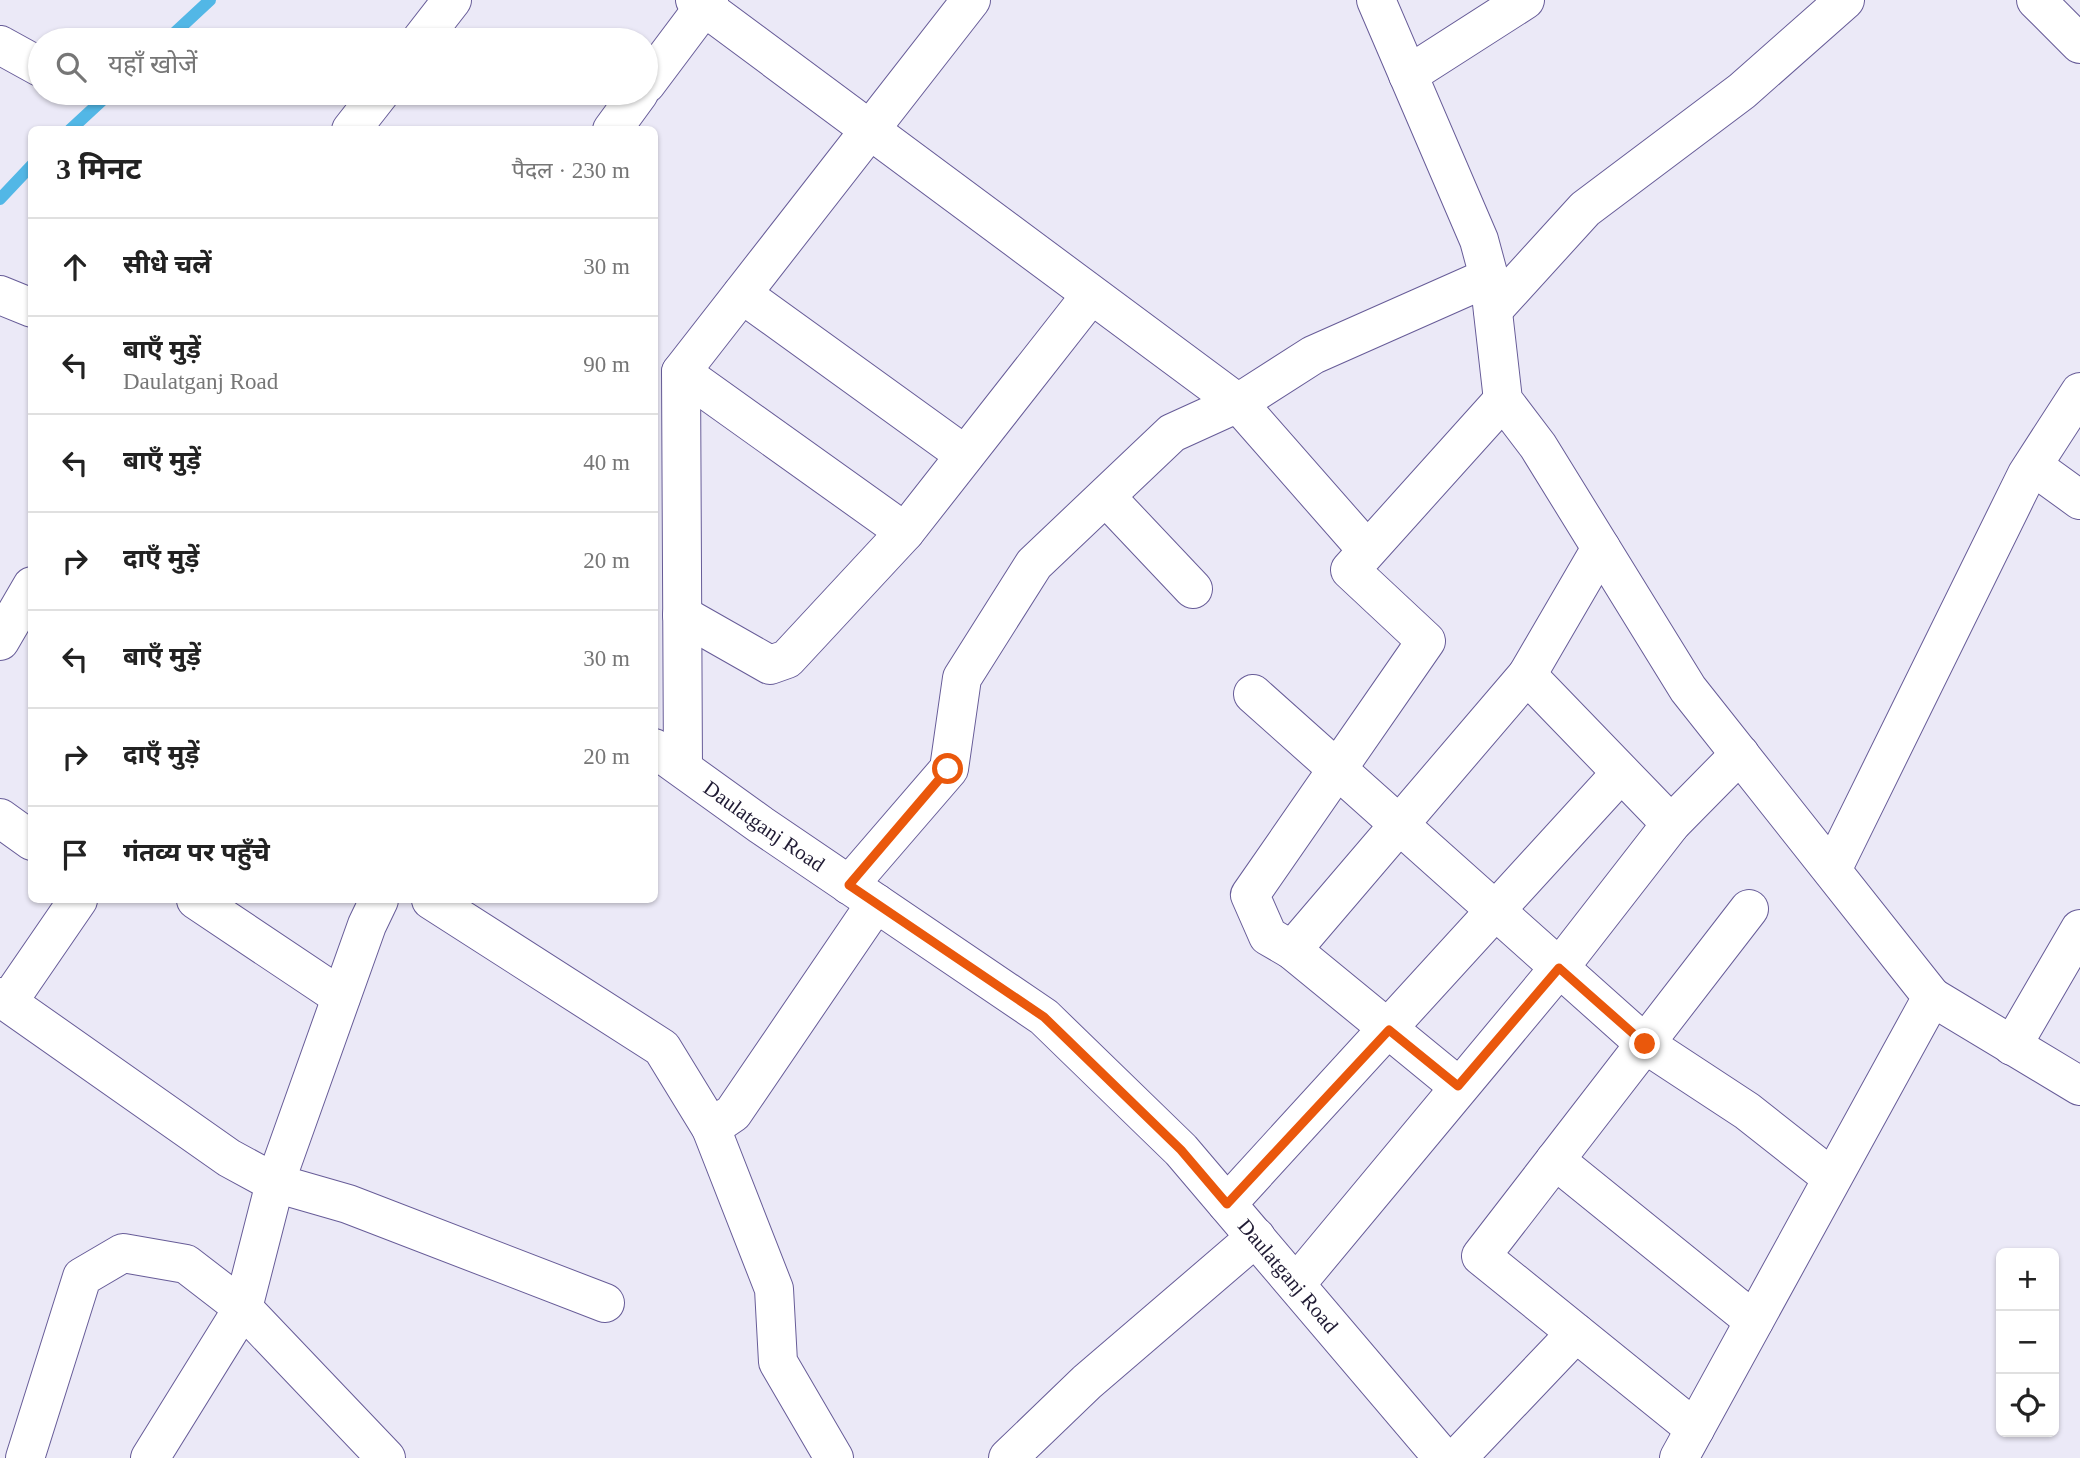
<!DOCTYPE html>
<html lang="hi">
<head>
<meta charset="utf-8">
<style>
  :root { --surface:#fff; --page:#f6f6f6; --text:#222; --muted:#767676; --line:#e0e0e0 }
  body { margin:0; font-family:"Times New Roman","Noto Sans Devanagari",serif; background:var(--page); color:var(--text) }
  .controls { position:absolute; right:21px; bottom:21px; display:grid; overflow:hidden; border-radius:10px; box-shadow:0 2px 5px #0004 }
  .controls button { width:63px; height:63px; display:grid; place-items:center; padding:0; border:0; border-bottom:2px solid var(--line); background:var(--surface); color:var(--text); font:35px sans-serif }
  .stop { position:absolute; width:21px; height:21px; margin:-16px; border:5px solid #ea580c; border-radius:50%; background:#fff }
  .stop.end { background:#ea580c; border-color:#fff; box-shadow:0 2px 7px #0008 }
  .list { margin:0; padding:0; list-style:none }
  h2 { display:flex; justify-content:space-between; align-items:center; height:91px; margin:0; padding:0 28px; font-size:30px }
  h2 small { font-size:23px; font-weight:400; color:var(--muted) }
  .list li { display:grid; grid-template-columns:46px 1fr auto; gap:21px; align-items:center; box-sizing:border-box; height:98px; padding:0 28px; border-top:2px solid var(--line) }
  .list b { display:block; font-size:26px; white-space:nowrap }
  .list p { margin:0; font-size:23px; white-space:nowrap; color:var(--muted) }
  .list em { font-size:23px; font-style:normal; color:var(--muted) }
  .icon { flex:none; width:38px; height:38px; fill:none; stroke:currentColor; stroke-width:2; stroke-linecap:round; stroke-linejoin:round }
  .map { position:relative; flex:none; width:2080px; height:1458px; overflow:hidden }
  .search { position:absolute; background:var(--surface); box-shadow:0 2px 5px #0004; left:28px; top:28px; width:630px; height:77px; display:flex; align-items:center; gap:18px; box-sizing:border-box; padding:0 24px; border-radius:38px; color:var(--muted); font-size:26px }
  .panel { position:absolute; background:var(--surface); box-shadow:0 2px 5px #0004; left:28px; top:126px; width:630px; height:777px; border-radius:10px }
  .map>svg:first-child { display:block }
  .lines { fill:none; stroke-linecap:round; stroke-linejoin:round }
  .stream { stroke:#52b7e6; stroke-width:12 }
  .minor-casing { stroke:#675c98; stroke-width:40 }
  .minor { stroke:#fff; stroke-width:38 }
  .route { stroke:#ea580c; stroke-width:9 }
  .labels { text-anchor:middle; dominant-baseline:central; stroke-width:6; stroke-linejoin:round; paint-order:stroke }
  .street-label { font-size:21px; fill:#201b34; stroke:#ebe9f7 }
</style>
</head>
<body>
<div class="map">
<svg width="2080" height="1458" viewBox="0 0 2080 1458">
  <rect width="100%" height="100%" fill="#ebe9f7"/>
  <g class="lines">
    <!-- stream -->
    <path class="stream" d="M167,40L210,0
      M70,130L110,93
      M0,199L32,165"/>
    <defs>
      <g id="minor">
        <path d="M695,0L1238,403L1367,550"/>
        <path d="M1376,0L1479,240L1489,277L1503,400L1538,446L1688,689L1932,997L1679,1458"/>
        <path d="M2036,0L2080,44"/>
        <path d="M421,40L452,0"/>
        <path d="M0,45L40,67"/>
        <path d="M1408,75L1525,0"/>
        <path d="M646,84L709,0"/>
        <path d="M351,130L380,93"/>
        <path d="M612,130L639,93"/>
        <path d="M742,294L965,455"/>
        <path d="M0,295L32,308"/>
        <path d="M1493,310L1585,209L1742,91L1845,0"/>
        <path d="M681,372L905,532"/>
        <path d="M2033,466L2080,500"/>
        <path d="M1106,497L1193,589"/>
        <path d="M682,615L770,665L787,659L905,532L1091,295"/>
        <path d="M0,641L32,586"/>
        <path d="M1527,675L1671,824"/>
        <path d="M1253,694L1645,1044L1747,1111L1832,1178"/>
        <path id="s1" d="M654,748L761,825L1044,1017L1181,1150L1443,1458"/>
        <path d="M683,768L681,372L971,0"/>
        <path d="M0,818L32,841"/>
        <path d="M1832,870L2027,474L2080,392"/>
        <path d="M849,885L949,769L962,678L1034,564L1172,433L1238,403L1313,355L1489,277"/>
        <path d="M196,900L341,997"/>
        <path d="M431,900L662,1048L711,1128L774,1289L778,1362L834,1458"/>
        <path d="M1292,950L1527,675L1601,548"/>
        <path d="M0,997L229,1158L275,1183L348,1204L605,1303"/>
        <path d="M1932,997L2080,1086"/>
        <path d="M8,1002L78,900"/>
        <path d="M2012,1046L2080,929"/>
        <path d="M1458,1086L1292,950L1268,936L1250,895L1426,641L1350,570L1503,400"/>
        <path d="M711,1128L733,1113L876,903"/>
        <path d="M1555,1160L1754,1321"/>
        <path d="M1227,1204L1621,773"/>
        <path d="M1296,1284L1559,968L1671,824L1740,754"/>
        <path d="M1695,1429L1481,1256L1749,909"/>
        <path d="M25,1458L82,1277L123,1253L186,1264L243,1308L386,1458"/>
        <path d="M150,1458L243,1308L275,1183L367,925L379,900"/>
        <path d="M1008,1458L1087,1382L1256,1237"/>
        <path d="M1457,1458L1576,1333"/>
      </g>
    </defs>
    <!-- minor casing -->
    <use href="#minor" class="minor-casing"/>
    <!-- minor -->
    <use href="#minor" class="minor"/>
  </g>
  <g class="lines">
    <!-- route -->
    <path class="route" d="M948,769L849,885L1044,1017L1181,1150L1227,1204L1389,1030L1458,1086L1559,968L1645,1044"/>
  </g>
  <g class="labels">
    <!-- street labels -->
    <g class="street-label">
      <text stroke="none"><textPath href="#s1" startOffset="135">Daulatganj Road</textPath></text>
      <text stroke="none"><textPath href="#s1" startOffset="830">Daulatganj Road</textPath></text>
    </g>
  </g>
</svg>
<div class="controls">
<button>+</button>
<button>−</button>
<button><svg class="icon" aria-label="locate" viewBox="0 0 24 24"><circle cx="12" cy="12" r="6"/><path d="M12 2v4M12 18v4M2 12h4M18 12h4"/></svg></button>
</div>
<div class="stop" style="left:948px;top:769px"></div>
<div class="stop end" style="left:1645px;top:1044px"></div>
<div class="search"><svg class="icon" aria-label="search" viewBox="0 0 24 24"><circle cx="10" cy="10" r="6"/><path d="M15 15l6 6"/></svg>यहाँ खोजें</div>
<section class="panel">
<h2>3 मिनट<small>पैदल · 230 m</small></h2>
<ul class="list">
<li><svg class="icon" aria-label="ahead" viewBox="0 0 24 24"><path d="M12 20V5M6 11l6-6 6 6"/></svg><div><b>सीधे चलें</b></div><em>30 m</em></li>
<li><svg class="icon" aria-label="left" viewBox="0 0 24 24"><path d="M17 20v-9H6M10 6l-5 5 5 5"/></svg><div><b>बाएँ मुड़ें</b><p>Daulatganj Road</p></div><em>90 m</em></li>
<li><svg class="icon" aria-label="left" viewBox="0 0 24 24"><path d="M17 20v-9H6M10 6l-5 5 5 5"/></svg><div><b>बाएँ मुड़ें</b></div><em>40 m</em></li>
<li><svg class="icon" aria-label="right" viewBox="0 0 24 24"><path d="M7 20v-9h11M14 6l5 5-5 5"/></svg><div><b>दाएँ मुड़ें</b></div><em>20 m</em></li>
<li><svg class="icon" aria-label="left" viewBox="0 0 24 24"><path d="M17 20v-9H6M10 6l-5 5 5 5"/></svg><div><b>बाएँ मुड़ें</b></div><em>30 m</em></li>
<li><svg class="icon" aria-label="right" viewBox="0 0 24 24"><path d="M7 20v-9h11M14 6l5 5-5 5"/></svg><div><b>दाएँ मुड़ें</b></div><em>20 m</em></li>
<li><svg class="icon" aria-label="arrive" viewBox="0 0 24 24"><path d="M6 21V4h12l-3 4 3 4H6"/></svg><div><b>गंतव्य पर पहुँचे</b></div></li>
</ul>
</section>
</div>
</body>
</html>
